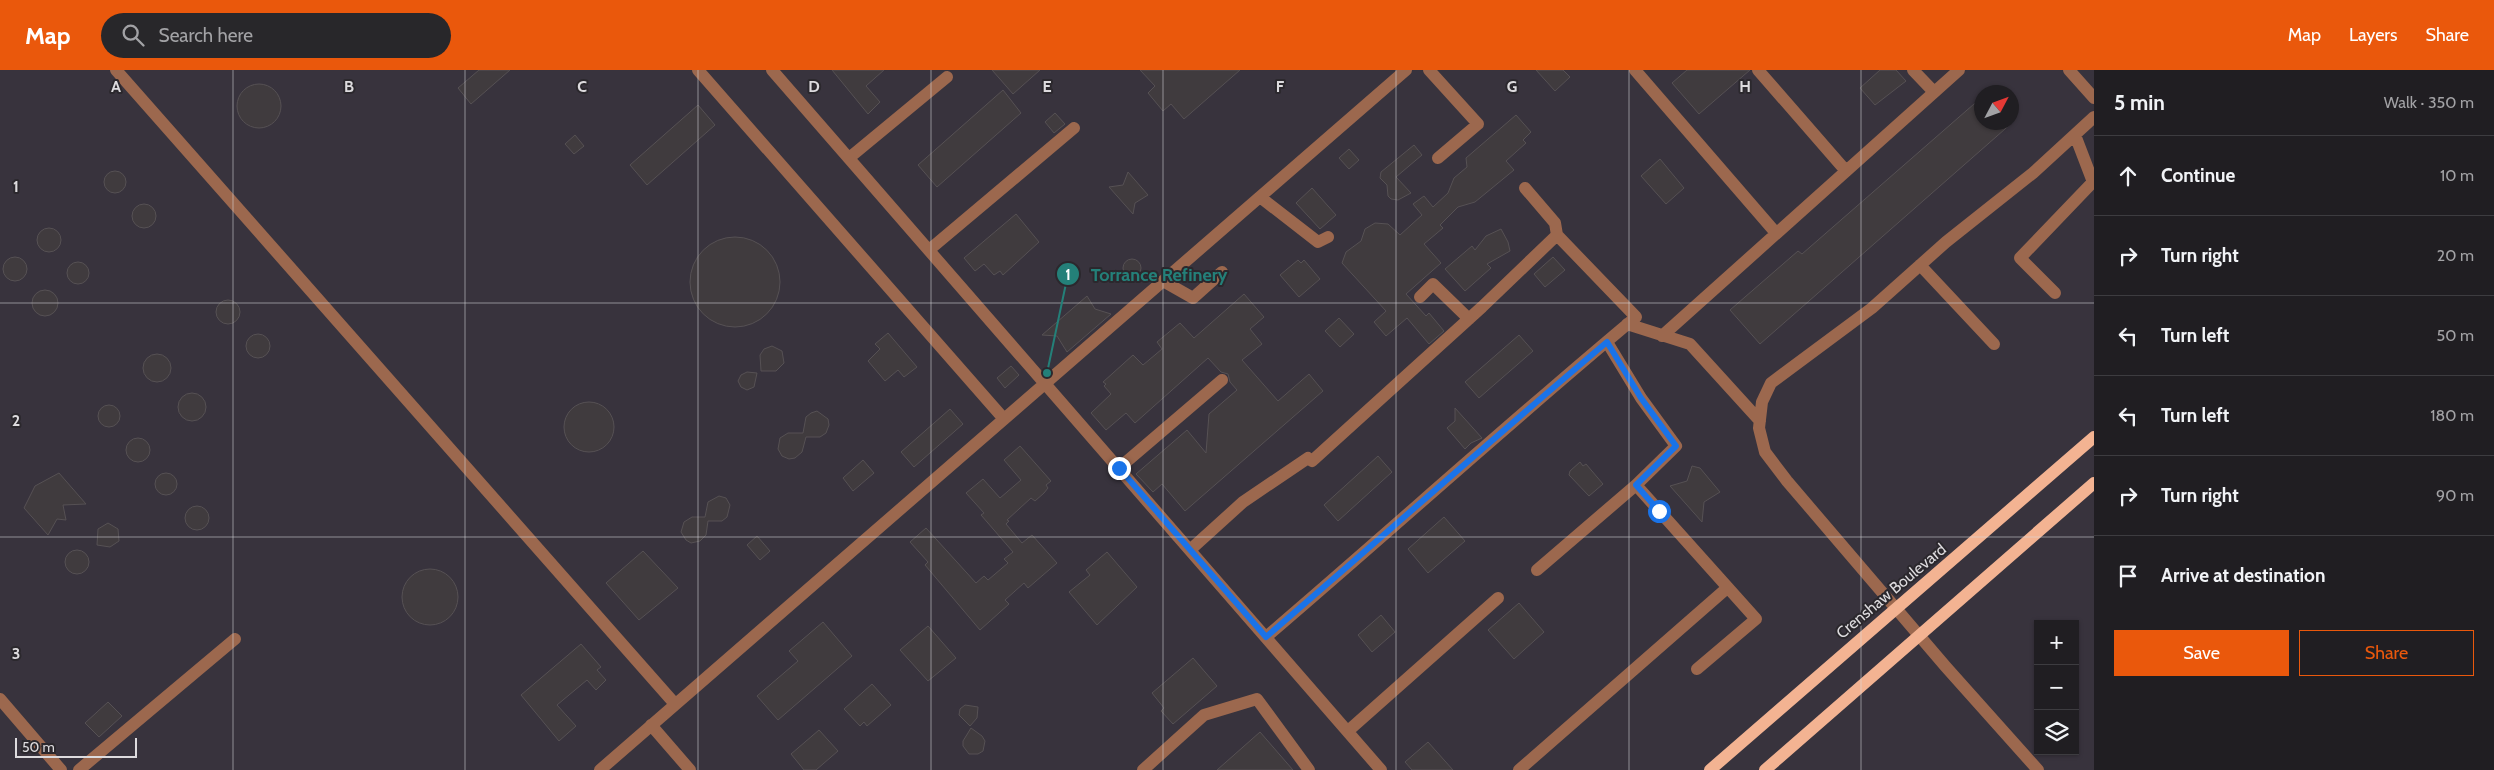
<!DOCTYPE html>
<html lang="en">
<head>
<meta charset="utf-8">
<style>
  :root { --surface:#201e22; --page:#28272a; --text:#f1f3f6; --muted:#a2a2a5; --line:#3d3c40; --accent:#ea580c }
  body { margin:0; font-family:Cabin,sans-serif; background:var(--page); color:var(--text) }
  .controls { position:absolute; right:15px; bottom:15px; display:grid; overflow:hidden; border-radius:0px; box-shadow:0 1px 4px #0004 }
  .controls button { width:45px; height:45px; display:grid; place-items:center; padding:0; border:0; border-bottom:1px solid var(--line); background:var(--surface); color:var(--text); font:25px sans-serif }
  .compass { position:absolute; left:1974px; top:15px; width:45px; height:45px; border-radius:50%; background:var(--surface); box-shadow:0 1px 4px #0004; rotate:49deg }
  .scale { position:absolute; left:15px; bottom:12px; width:122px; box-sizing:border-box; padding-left:5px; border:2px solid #dddbde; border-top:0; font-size:14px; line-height:18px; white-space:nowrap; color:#dddbde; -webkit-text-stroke:4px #2b282d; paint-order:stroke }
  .stop { position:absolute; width:15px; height:15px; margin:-11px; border:4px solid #1a73e8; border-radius:50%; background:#fff }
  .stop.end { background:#1a73e8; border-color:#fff; box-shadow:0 1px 5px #0008 }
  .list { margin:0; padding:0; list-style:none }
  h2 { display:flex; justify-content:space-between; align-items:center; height:65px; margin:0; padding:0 20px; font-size:21px }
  h2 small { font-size:16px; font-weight:400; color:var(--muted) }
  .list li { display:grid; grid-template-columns:32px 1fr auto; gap:15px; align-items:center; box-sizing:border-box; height:80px; padding:0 20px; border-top:1px solid var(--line) }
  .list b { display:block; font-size:19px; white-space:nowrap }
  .list em { font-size:16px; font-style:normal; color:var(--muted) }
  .actions { display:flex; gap:10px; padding:15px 20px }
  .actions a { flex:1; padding:11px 0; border:1px solid var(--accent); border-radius:0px; text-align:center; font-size:18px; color:var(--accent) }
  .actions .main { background:var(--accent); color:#fff }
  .icon { flex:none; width:28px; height:28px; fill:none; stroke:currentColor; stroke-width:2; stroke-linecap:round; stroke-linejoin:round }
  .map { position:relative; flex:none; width:2094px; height:700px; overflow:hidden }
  header { display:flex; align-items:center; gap:30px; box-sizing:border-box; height:70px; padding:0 25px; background:var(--accent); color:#fff }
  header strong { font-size:24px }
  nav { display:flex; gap:28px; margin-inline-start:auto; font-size:18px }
  .search { width:350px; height:45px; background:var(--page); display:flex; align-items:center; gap:12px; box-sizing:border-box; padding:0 18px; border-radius:28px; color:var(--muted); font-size:19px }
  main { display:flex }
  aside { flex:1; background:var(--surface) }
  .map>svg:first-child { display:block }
  .built { fill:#38333d; fill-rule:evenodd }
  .building { fill:#403b3e; stroke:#565154 }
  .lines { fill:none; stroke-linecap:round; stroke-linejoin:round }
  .minor { stroke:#9c684e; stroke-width:12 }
  .major { stroke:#f3b392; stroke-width:12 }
  .route { stroke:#1a73e8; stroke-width:6 }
  .grid { fill:none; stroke:#dddbde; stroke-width:1; stroke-opacity:0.55 }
  .labels { text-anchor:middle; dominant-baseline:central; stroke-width:4; stroke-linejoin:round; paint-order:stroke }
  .street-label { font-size:16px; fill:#dddbde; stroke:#2b282d }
  .grid-label { font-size:16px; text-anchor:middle; font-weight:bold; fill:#dddbde; stroke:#2b282d; stroke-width:4; stroke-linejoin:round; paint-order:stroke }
  .leader { fill:none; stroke:#248079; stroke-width:2 }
  .callout-dot { fill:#248079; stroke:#2b282d; stroke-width:2 }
  .mark-label { font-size:15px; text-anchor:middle; font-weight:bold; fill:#fff }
  .callout-label { font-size:18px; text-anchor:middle; font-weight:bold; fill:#248079; stroke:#2b282d; stroke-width:4; stroke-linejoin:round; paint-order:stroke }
</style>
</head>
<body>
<header>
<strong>Map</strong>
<div class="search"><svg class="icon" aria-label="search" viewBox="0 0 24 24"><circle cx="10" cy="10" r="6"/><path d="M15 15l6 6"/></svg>Search here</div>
<nav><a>Map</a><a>Layers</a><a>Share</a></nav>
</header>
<main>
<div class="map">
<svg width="2094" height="700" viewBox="0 0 2094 700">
  <rect width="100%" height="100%" fill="#2b282d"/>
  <!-- built -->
  <path class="built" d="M0,0H2094V700H0ZM1982,22H2012V52H1982ZM2038,554H2075V681H2038Z"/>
  <!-- building -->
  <path class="building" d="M479,0H510L471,34L458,18Z
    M832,0H884L866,16L880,32L868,44Z
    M992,0H1040L1013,24Z
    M1140,0H1240L1184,49L1171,34L1163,41L1148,23L1155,16Z
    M1536,0H1563L1570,7L1555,21Z
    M1687,0H1750L1699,44L1672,13Z
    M1880,0H1896L1906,11L1875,35L1860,18Z
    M237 36a22 22 0 1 1 44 0a22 22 0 1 1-44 0Z
    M1003,20L1021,43L937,117L918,95Z
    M1982,27V52H2013L1760,274L1730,240L1798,181L1802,184Z
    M698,35L715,55L647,115L630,95Z
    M1055,43L1065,54L1054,63L1045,52Z
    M1516,45L1531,62L1523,70L1526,73L1506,91L1514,100L1475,132L1458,137L1440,155L1443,158L1424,174L1441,193L1406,224L1426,246L1429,243L1444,261L1429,274L1407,248L1386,266L1374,252L1386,241L1342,193L1346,182L1361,171L1365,159L1375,153L1388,154L1400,165L1422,145L1413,134L1424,126L1433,137L1448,123L1454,108L1467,97L1466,88Z
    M575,65L584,76L574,84L565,74Z
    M1414,75L1422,85L1396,107L1411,123L1398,130L1391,129L1388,126L1387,115L1380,108L1381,102Z
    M1349,79L1359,90L1349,99L1339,88Z
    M1660,89L1684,118L1666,134L1641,106Z
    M104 112a11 11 0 1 1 22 0a11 11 0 1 1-22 0Z
    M1128,102L1148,125L1135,133L1133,144L1109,117L1123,115Z
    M1312,118L1336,145L1320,159L1296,133Z
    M132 146a12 12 0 1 1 24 0a12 12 0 1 1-24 0Z
    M1016,144L1039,172L1003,205L1000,201L994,205L984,194L975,201L964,188Z
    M37 170a12 12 0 1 1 24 0a12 12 0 1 1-24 0Z
    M1501,159L1508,172L1510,181L1487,194L1491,198L1465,221L1445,199L1472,176L1475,180L1486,166Z
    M690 212a45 45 0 1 1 90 0a45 45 0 1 1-90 0Z
    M3 199a12 12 0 1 1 24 0a12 12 0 1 1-24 0Z
    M1553,187L1565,200L1545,217L1534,204Z
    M1123 198a9 9 0 1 1 18 0a9 9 0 1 1-18 0Z
    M1298,190L1301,193L1304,190L1320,209L1299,227L1280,205Z
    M67 203a11 11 0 1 1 22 0a11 11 0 1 1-22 0Z
    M32 233a13 13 0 1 1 26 0a13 13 0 1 1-26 0Z
    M1244,224L1264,247L1250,259L1262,274L1242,290L1278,331L1309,304L1323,321L1185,441L1162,414L1153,422L1136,404L1187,360L1206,383L1209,344L1237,320L1230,312L1228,304L1221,302L1208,288L1135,353L1126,343L1106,360L1091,343L1111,324L1104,316L1106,314L1103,312L1133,285L1143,295L1162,279L1157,272L1180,253L1194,268Z
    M1087,226L1095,239L1111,244L1067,282L1057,266L1042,265Z
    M216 242a12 12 0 1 1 24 0a12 12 0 1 1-24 0Z
    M1339,248L1354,264L1340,277L1325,261Z
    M888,263L917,297L904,307L898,300L885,311L868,291L880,279L875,274Z
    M246 276a12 12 0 1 1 24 0a12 12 0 1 1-24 0Z
    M1519,265L1533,281L1479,328L1465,312Z
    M772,276L782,281L784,293L776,301H761L760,285L764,279Z
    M143 298a14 14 0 1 1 28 0a14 14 0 1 1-28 0Z
    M1011,296L1019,305L1005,318L997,308Z
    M747,302L757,303L754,317L747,320L741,317L738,311L741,305Z
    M178 337a14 14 0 1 1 28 0a14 14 0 1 1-28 0Z
    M564 357a25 25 0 1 1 50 0a25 25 0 1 1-50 0Z
    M98 346a11 11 0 1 1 22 0a11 11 0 1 1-22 0Z
    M1455,338L1482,368L1471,373L1465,379L1447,358L1455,351Z
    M950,339L963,354L914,397L901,382Z
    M817,341L828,349L829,355L826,363L820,367H806L802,382L795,388L789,389L782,386L778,379L780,368L788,363H803L806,347L811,343Z
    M126 380a12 12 0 1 1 24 0a12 12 0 1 1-24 0Z
    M1020,376L1051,411L1046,415L1048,418L1044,423L1035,431L1031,428L1007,450L1009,451L1006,454L1022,473L1032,465L1057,493L1028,518L1024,513L1005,530L1009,534L980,560L925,495L928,492L910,472L926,458L976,513L984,506L988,510L1008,493L1004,489L1013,482L981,445L984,443L966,423L983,409L1000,428L1021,410L1004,390Z
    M1378,386L1392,402L1338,451L1324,435Z
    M863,390L874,403L853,421L843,408Z
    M1580,392L1583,396L1586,394L1603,414L1589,426L1569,405L1570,401Z
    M1692,396L1700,398L1720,422L1704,432L1702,452L1670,416L1687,411Z
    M155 414a11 11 0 1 1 22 0a11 11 0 1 1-22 0Z
    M59,403L86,434L63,435L66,450L57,449L48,465L24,438L35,416Z
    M719,426L726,428L730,435L727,447L722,451H708L706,465L700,471L691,473L686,470L681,462L684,452L692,447H705L708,432Z
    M185 448a12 12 0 1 1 24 0a12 12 0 1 1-24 0Z
    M1444,447L1465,471L1428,503L1408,479Z
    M108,453L118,459L119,471L110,477L97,475L98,459Z
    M757,466L770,481L760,490L747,475Z
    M65 492a12 12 0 1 1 24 0a12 12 0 1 1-24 0Z
    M643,481L678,518L639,550L606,513Z
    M1107,482L1137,517L1097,555L1069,522L1090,505L1086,500Z
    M402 527a28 28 0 1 1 56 0a28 28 0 1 1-56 0Z
    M1519,533L1544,562L1514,589L1488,560Z
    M1381,545L1395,562L1372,582L1358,565Z
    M823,552L852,586L778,650L757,626L798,591L789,581Z
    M928,556L956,588L928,611L900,580Z
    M581,574L601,597L597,600L606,610L596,620L587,610L557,635L576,656L559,671L521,625Z
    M1193,588L1217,616L1173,654L1161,641L1164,638L1152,623Z
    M872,614L891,635L867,656L864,652L860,656L844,639Z
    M108,632L122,646L99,667L85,653Z
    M965,635L978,637L977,648L970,656L959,645L960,639Z
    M971,658L982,666L985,671L983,681L978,684H969L963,676V671Z
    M819,660L838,681L816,700H804L791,684Z
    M1260,662L1293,700H1217Z
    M1428,672L1453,700H1412L1405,692Z"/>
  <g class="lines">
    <!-- minor -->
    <path class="minor" d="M116,0L675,634
      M698,0L1004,349
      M772,0L1381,700
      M1429,0L1478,54L1438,88
      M1635,0L1776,163
      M1758,0L1846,101
      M1913,0L1934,22
      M2069,0L2094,28
      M849,88L947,7
      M1260,127L1318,172L1328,167
      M929,180L1074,58
      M1920,195L1994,274
      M1163,211L1193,228L1222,202
      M2055,223L2020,188L2093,112L2075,65
      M1420,227L1433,214L1469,249
      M1627,254L1690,274L1760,351
      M1662,266L1959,0
      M1119,398L1222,310
      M1636,415L1756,549L1697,599
      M1190,480L1243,432L1308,388L1312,391L1482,237L1557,165
      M1537,500L1636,415L1676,376L1641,328L1607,272
      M1266,567C1390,461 1510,352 1636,247L1557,165L1555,153L1525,118
      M0,629L61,700
      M651,655L690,700
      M1348,661L1498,528
      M79,700L235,569
      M600,700L1406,0
      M1143,700L1204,645L1257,629L1309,700
      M1519,700L1726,519
      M2038,700L1946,597L1787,411L1765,382L1759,358L1762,332L1771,313L1872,238L1946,172L2033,103L2094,47"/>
    <!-- major -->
    <path class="major" d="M1710,700L2094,367
      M1765,700L2094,413"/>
  </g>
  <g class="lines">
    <!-- route -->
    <path class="route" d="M1119,398L1266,567C1380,469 1492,369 1607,272L1641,328L1676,376L1636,415L1659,441"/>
  </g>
  <!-- grid -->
  <path class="grid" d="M233,0V700M465,0V700M698,0V700M931,0V700M1163,0V700M1396,0V700M1629,0V700M1861,0V700M0,233H2094M0,467H2094"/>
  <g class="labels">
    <!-- street labels -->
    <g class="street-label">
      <text transform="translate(1891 521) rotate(-40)">Crenshaw Boulevard</text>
    </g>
  </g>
  <g class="grid-label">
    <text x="116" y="22">A</text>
    <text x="349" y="22">B</text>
    <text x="582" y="22">C</text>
    <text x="814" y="22">D</text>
    <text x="1047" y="22">E</text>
    <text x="1280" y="22">F</text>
    <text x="1512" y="22">G</text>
    <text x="1745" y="22">H</text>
    <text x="16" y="122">1</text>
    <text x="16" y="356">2</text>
    <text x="16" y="589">3</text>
  </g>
  <!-- callouts -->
  <path class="leader" d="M1047 303L1068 204"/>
  <g class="callout-dot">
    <circle cx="1047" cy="303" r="5"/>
    <circle cx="1068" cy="204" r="12"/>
  </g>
  <g class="mark-label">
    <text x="1068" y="210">1</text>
  </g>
  <g class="callout-label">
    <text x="1159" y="211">Torrance Refinery</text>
  </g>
</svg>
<div class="controls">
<button>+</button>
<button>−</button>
<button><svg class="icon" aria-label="layers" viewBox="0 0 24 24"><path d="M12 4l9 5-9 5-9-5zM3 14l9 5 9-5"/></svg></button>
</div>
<svg class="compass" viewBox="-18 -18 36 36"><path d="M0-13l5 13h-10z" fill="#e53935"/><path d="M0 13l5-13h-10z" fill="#a2a2a5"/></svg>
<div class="scale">50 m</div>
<div class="stop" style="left:1659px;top:441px"></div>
<div class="stop end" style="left:1119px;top:398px"></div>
</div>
<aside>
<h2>5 min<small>Walk · 350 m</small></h2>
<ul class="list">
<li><svg class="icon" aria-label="ahead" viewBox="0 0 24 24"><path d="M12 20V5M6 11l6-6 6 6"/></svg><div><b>Continue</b></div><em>10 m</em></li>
<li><svg class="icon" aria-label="right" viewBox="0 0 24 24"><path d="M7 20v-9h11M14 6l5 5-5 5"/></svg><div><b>Turn right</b></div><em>20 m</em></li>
<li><svg class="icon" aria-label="left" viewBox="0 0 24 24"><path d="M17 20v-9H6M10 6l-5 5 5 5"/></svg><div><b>Turn left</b></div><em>50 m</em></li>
<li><svg class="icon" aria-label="left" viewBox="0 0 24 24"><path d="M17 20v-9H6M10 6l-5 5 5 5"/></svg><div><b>Turn left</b></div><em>180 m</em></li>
<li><svg class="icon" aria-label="right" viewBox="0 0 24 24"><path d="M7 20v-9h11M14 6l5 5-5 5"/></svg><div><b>Turn right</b></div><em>90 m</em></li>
<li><svg class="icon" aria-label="arrive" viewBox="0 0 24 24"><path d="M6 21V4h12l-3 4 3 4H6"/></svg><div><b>Arrive at destination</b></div></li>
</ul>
<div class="actions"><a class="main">Save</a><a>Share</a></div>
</aside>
</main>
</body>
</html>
